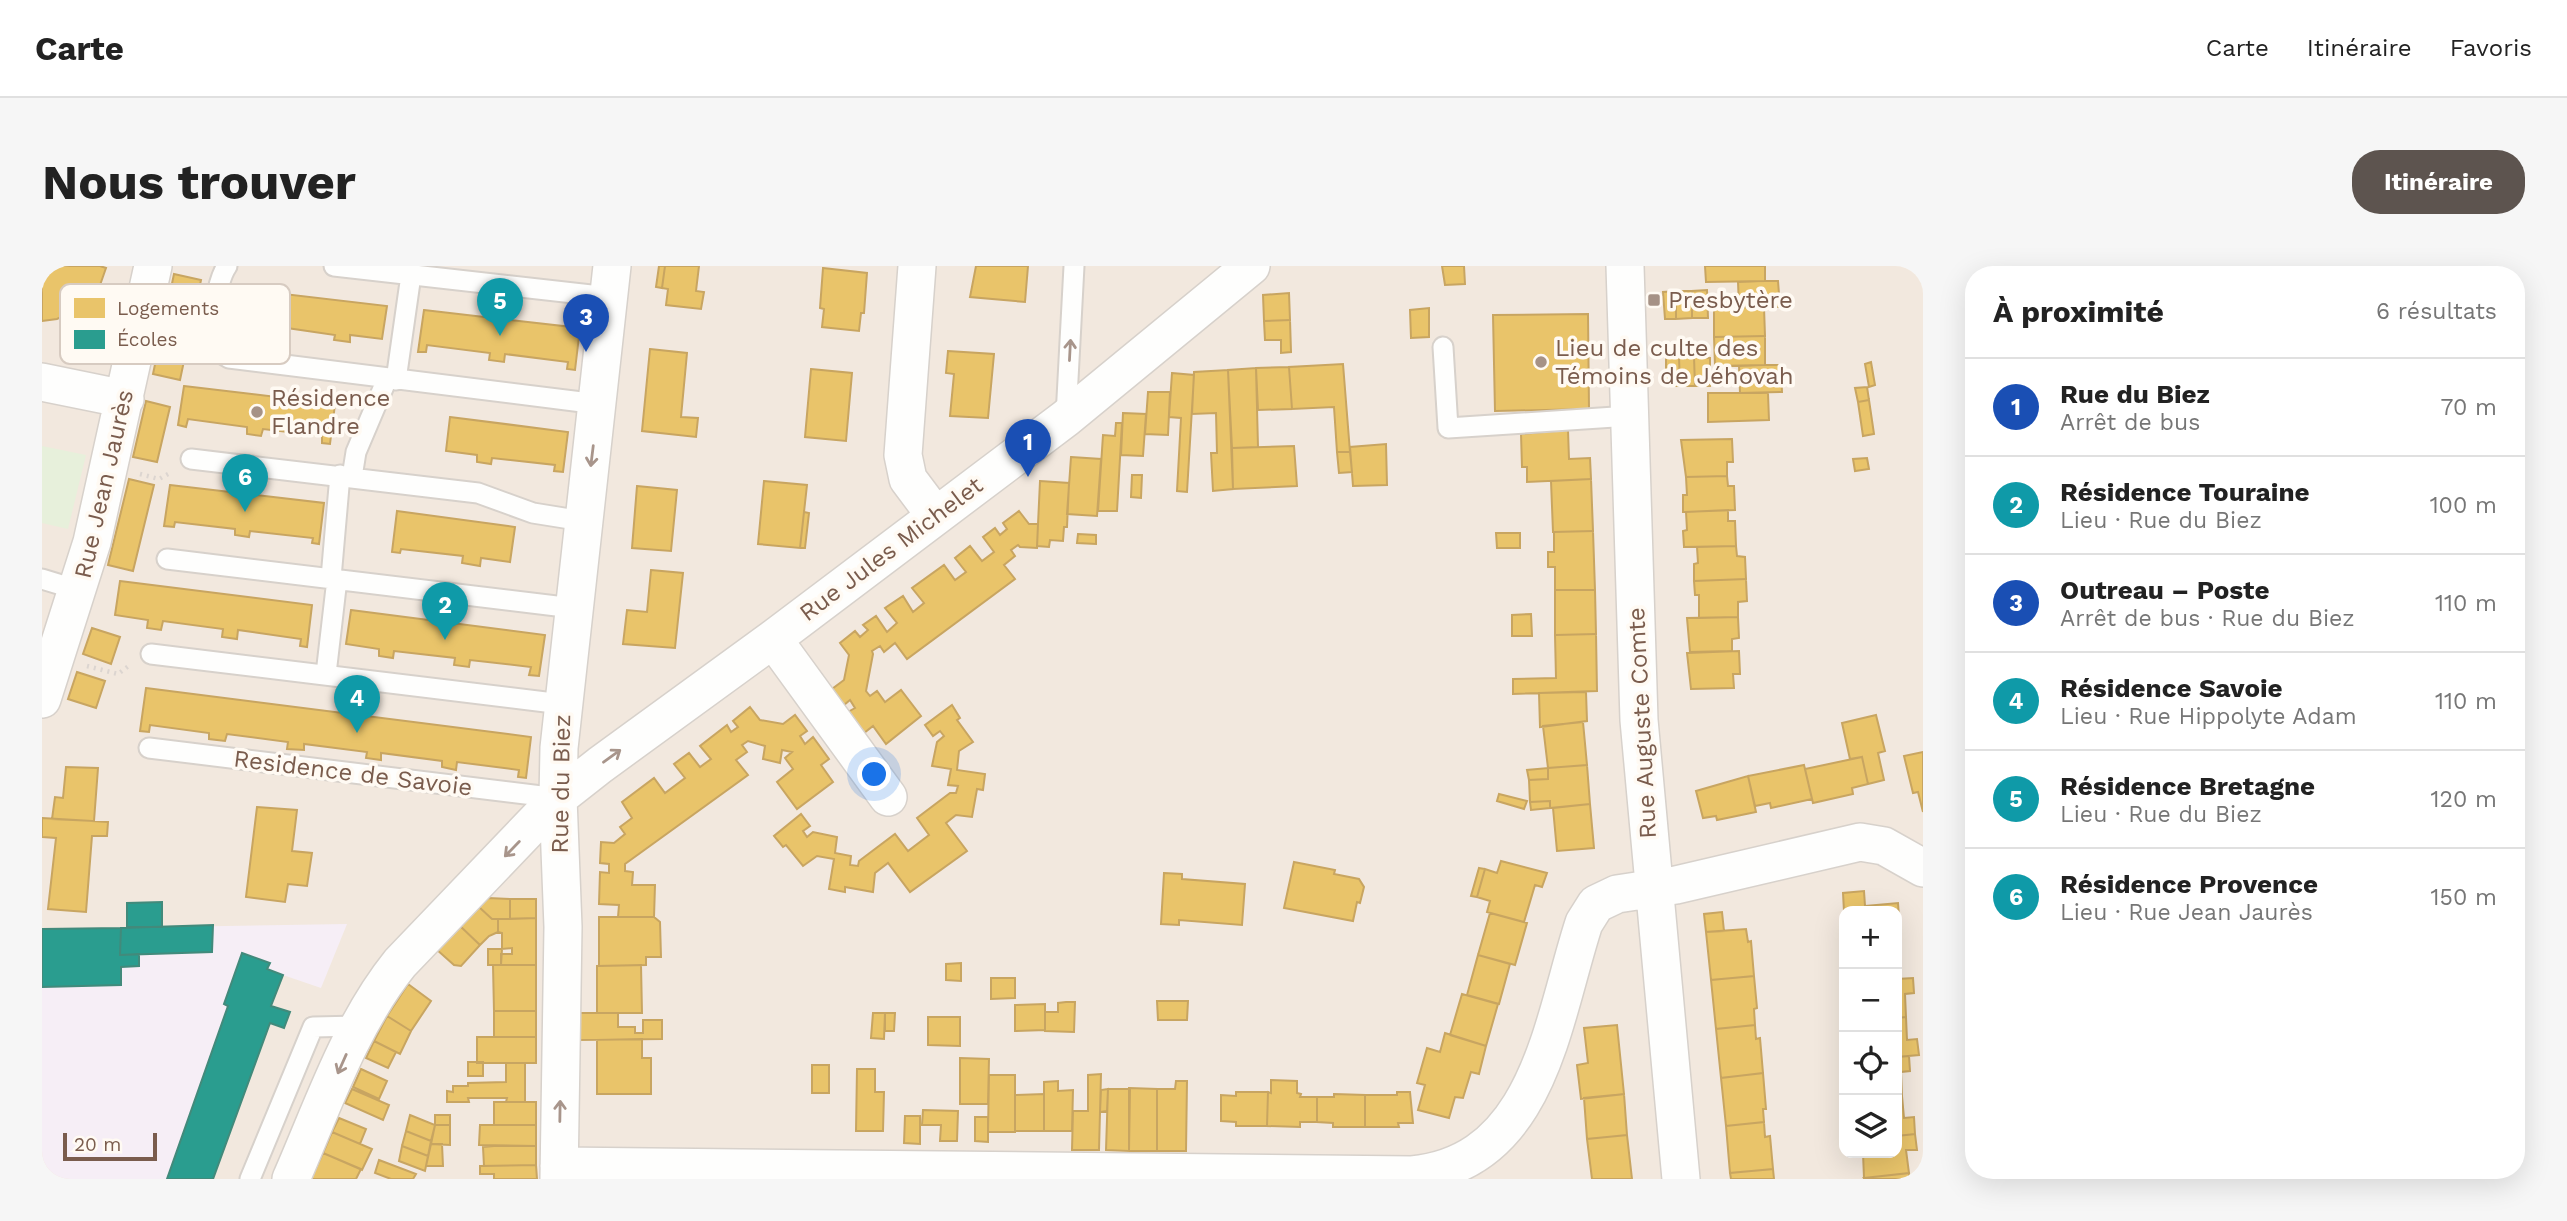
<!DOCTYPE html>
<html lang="fr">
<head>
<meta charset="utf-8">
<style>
  :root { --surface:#fff; --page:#f6f6f6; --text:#222; --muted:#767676; --line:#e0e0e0; --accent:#5d544f }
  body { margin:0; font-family:"Work Sans",sans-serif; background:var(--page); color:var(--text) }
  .controls { position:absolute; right:21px; bottom:21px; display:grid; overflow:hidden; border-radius:14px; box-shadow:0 7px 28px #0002 }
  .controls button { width:63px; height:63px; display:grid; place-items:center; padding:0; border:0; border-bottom:2px solid var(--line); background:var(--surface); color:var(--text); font:35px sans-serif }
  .scale { position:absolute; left:21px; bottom:18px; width:94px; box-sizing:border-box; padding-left:7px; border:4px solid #7a5c4d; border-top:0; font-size:19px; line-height:24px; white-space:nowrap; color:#7a5c4d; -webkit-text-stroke:5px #fffaf3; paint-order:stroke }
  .you { position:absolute; left:833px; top:509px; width:24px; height:24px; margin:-18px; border:5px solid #fff; border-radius:50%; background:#1a73e8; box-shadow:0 0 0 10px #1a73e833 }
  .badge { display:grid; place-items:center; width:46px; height:46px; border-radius:50%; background:var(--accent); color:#fff; font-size:23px; font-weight:700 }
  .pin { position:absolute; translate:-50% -58px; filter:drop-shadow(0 2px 4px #0008) }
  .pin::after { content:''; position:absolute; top:37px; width:24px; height:21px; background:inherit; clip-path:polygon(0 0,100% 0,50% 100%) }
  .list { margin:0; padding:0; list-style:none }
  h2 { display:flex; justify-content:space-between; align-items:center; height:91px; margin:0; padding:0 28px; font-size:30px }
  h2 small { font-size:23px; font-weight:400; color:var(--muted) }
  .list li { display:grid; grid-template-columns:46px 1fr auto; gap:21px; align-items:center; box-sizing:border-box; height:98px; padding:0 28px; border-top:2px solid var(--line) }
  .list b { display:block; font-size:26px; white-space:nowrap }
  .list p { margin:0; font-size:23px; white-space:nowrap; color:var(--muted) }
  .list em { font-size:23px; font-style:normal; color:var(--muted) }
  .icon { flex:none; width:38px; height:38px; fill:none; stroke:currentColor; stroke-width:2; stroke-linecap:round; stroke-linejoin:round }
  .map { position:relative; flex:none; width:1881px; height:913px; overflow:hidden; border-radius:28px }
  header { display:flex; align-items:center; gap:42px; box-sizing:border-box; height:98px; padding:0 35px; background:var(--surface); border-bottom:2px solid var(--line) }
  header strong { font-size:33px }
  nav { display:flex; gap:38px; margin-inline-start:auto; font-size:24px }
  .intro { display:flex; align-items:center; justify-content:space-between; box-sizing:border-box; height:168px; padding:0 42px }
  h1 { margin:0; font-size:49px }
  .button { padding:18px 32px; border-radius:28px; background:var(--accent); color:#fff; font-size:24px; font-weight:700 }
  main { display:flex; gap:42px; padding:0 42px }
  aside { flex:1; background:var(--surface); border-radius:28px; box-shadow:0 7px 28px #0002 }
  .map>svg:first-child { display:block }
  .residential { fill:#f2e8de; fill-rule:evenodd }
  .education { fill:#f6eef6 }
  .green { fill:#e7f0db }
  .homes { fill:#e9c46a; stroke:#c8a561; stroke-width:2 }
  .schools { fill:#2a9d8f; stroke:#428a7b; stroke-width:2 }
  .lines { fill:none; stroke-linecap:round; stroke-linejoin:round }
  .lane-casing { stroke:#d7d1cb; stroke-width:23 }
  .street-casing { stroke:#d7d1cb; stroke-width:40 }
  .path { stroke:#dcd5d0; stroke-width:4.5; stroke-dasharray:2 5; stroke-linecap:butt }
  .lane { stroke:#fefefd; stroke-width:19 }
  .street { stroke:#fefefd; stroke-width:37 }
  .oneway { stroke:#a8958b }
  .poi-dot { fill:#a69286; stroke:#fffaf3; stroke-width:2.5 }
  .labels { text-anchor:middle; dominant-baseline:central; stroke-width:7; stroke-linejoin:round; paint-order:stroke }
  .poi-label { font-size:24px; fill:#7a5c4d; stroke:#fffaf3; text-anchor:start }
  .street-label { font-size:24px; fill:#7a5c4d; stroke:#fffaf3 }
  .key { fill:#fffaf3; stroke:#d7cbc1; stroke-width:2 }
  .key-label { font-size:19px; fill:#7a5c4d }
</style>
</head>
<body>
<header>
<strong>Carte</strong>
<nav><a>Carte</a><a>Itinéraire</a><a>Favoris</a></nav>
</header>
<div class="intro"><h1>Nous trouver</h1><a class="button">Itinéraire</a></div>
<main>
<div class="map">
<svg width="1881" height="913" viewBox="0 0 1881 913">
  <rect width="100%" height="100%" fill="#f9f5f0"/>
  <!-- residential -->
  <path class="residential" d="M0,0H1881V913H0ZM1802,645H1855V887H1802Z"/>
  <!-- education -->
  <path class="education" d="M305,658L279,722L241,709L230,740L248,746L242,762L227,758L171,913H0V663Z"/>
  <!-- green -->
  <path class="green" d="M0,180L44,189L26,263L0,257Z"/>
  <!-- homes -->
  <path class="homes" d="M0,0H58L64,2L57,22L40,41L15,53L0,55Z
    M617,0H623L620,22L614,21Z
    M623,0H657L654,25L662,26L659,43L624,39L626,23L620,22Z
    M934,0H986L983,36L928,31Z
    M1400,0H1422L1423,18L1403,19Z
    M1663,0H1723V15L1664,16Z
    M781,2L825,7L822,47H819L817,65L780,61L782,43L778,42Z
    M132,8L159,14L138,114L111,108Z
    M1723,15H1736L1738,41H1697L1696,16Z
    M190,22L345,40L340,73L308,69V76L292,74L293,69L231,60L230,66L217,65V59L186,55Z
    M1665,24L1666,52H1650V25Z
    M1634,25V53H1623L1621,26Z
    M1634,25H1650V52L1634,53Z
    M1247,27L1248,54L1222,55L1221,29Z
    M1722,41L1723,70L1672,71V42Z
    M1387,42V71L1369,72L1368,44Z
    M382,44L538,62L533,104L525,103L526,96L463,88L462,96L447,94L448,87L385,79L384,86H376Z
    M1546,48L1547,143L1453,145L1451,49Z
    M1248,54L1249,86L1239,87V74H1223L1222,55Z
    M1723,70V99L1673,100L1672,71Z
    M608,83L645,87L639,151L656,152L654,171L600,165Z
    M906,85L952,88L946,152L908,150L912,108L904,107Z
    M1624,91H1637L1638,120H1624Z
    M1637,91H1652L1653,120H1638Z
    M1652,91L1668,92V120H1653Z
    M1829,96L1833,119L1827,121L1823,98Z
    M1301,98L1308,186H1295L1292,141L1250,143L1247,101Z
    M1723,99H1739L1740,126L1698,127L1697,100Z
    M1247,101L1250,143L1216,144L1214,102Z
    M1214,102L1216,181L1190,182L1186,104Z
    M769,103L810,107L804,175L763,171Z
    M1186,104L1191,223L1171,225L1169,187H1175L1174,147L1150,148L1152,106Z
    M1130,107L1152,109L1145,226L1135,225L1139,152L1127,151Z
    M142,120L293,138L288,178L280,177V170L221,163L219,170L205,168V161L146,153L144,161L136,159Z
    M1825,121L1827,134L1816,136L1813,122Z
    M1106,126H1128L1126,169L1103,168Z
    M1666,127H1726L1727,154L1666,156Z
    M1827,134L1832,168L1821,170L1816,136Z
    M104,135L128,141L115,196L91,191Z
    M1081,147L1104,148L1101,190L1079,189Z
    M408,151L526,166L521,206L512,205L513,199L450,192L449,198L435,196V189L404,185Z
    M1074,157H1080L1075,245H1056L1061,169L1073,170Z
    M1526,164L1527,193L1548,192L1549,213L1485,216V201H1480L1479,168Z
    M1690,173L1691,196H1685V210L1644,211L1639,174Z
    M1344,178L1345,219L1311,220L1308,181Z
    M1252,180L1255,220L1191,223L1190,182Z
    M1295,186H1308L1310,206L1297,207Z
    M1029,191L1059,193L1055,250L1025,248Z
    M1825,192L1827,203L1813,205L1811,193Z
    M1090,209H1100L1099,232L1089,231Z
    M1685,210L1686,220H1692L1693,244L1641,246V229H1645L1644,211Z
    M87,213L112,219L91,305L66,299Z
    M1549,213L1551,265L1511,266L1509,215Z
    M722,215L765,219L758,282L716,278Z
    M998,215L1027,217L1025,261H1022L1021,275L1008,274L1007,281L995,280Z
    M128,219L282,237L277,278L270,277L271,272L208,265L207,271L193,269V263L133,256L132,261L122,260Z
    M595,220L635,224L629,285L590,282Z
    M1686,244V255H1693L1694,280L1642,281L1641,265L1645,264L1644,246Z
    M355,245L473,261L468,296L439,292L438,300L420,297L421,290L359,283L358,287L350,286Z
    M977,245L987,258H996L995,282L978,281L976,279L969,284L973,290L962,299L973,313L865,393L853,377L842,386L838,380L830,385L831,388L824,425L828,430L835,425L843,436L859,424L879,450L844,478L831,460L822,467L806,446L813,442L808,434L802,439L790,423L802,414L807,389L798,377L813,365L818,371L826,364L821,359L834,350L845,366L855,357L843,342L861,330L871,346L882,337L870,322L902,299L913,314L924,306L913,292L928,280L940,295L952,286L941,271L953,262L958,269L965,263L961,257Z
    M762,246L767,247L763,282H758Z
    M1551,265L1553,324H1513V301H1506V286H1512V266Z
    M1454,267H1478V282H1455Z
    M1036,268L1054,269V278L1035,277Z
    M1694,280L1695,290L1703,291L1704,313L1652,315V298L1656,297L1655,281Z
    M609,304L641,307L633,382L581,378L585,344L605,346Z
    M1704,313L1705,335L1696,336V351L1657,352V329H1653L1652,315Z
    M78,315L270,339L265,381L258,380L259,373L196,364L195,373L180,371L181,363L121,355L119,364L105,362L106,354L73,349Z
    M1513,324H1553L1554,368L1513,369Z
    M309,344L503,369L497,410L487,409L489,401L428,394L427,401L412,399L413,392L352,385L351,392L337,390V383L304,378Z
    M1489,348L1490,370H1470V349Z
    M1696,351L1697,372L1690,373V385L1648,386L1645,352Z
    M50,362L78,371L69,398L41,388Z
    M1554,368L1555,425L1471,428V413L1514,412L1513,369Z
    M1697,385L1698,408H1691L1692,422L1649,423L1645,387Z
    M35,406L63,415L54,442L26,433Z
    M104,422L489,471L484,512L476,511L477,504L415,496L414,504L400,501V495L339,487V494L324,492L325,486L262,478V484L245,483L246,476L185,468L183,475L167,473V467L108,459L107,466L98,465Z
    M1544,426L1545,455L1498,461L1497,427Z
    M910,439L918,452L915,454L931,476L917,485L915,504L943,508L941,524L935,523L930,551L914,549L904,557L925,585L868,626L846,597L833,607L831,626L803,621V626L787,623L792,593L775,590L761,600L744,579L741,581L732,570L759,548L768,560L761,565L765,571L771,566L795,571L793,587L809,590L808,599L816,600L817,595L853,568L866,585L887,569L875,552L908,527H914L916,520L906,519L909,503L890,500L895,476L902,470L898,465L891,470L883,459Z
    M708,441L718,454L741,458L753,449L765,465L758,470L763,478L771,471L787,493L779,499L791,516L755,543L735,516L751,503L743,492L750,486L740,484L738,497L721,493L723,480L706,475L700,479L705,486L694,494L706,509L583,598V605L591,606L590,619H613L612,651H576L577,639L557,638L558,606L567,607V598L558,597L559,576L572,577L583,568L578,561L590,552L580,536L612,512L623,527L643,512L632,498L647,487L658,501L669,493L658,480L685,459L689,466L696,461L691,455Z
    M1834,449L1843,485L1836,487L1842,514L1826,518L1820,491L1808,493L1800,457Z
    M1541,456L1545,499L1506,502L1501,460Z
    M1881,486V546L1876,526L1871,527L1862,490Z
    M1820,491L1826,518L1810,522L1811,528L1771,537L1763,503Z
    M1545,499L1548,538L1508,542V535L1488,536L1487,514L1506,513V502Z
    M1762,499L1770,533L1729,542L1728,537L1713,540L1706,510Z
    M24,501L56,502L52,555L10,553L13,531L21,532Z
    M1506,502V513L1487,514L1485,504Z
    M1706,510L1714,546L1675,554L1674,550L1661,552L1654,525Z
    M1457,528L1485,535L1482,543L1455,535Z
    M1508,535V542L1489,544L1488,536Z
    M1548,538L1552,582L1515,585L1511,542Z
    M215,541L255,544L250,585L270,587L265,620L246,618L243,636L204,631Z
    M0,552L66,556L65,570H50L44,646L6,643L14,572L0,571Z
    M1459,595L1505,607L1500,621L1493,619L1482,656L1445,646L1448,635L1435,631L1443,603L1455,607Z
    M1252,596L1293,604L1292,608L1317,613L1322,621L1318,637L1315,636L1311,655L1242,642Z
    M1437,602L1443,603L1435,631L1429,630Z
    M1122,607L1140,608V613L1203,618L1200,659L1137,654V659L1119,658Z
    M1822,625L1823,640L1856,637L1857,651L1855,652V645H1802L1801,627Z
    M446,632L468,633V653H450L437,641Z
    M468,633H494V652L468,653Z
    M437,641L450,653H456V666L447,670L438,679L417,659Z
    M1680,646L1682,665L1664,666L1662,648Z
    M1448,647L1485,657L1473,699L1436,689Z
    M557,651H612L618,656L619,691H604V699L557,700Z
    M494,652V699H459V688H470V682L460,683V667L456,666V653Z
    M417,659L438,679L419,700L412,699L394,683Z
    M1704,663L1706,676L1709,675L1712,710L1669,714L1664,666Z
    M446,683H460L459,699H446Z
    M1436,689L1468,698L1457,738L1425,729Z
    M919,697V715L904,714V698Z
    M451,699H494V745H452Z
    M599,699L600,747H555V700Z
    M1712,710L1715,742L1712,743L1713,759L1674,763L1669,714Z
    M949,712H973V732L949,733Z
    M1871,712L1872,727L1863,728L1864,751L1855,752V713Z
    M366,718L389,735L369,765L345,750Z
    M1420,728L1456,738L1444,780L1408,769Z
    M1115,735H1146L1145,754H1116Z
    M1024,736H1033L1032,766L1003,765V746H1016V737Z
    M1003,738V764L973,765V739Z
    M452,745H494V771H452Z
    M536,747H576V761H593V767H601V754H620V773L536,774Z
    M831,747H843L842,773L829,772Z
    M843,747H853L852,765H843Z
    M345,750L369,765L358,788L332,775Z
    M886,751H918V780L886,779Z
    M1864,751L1865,774L1875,773L1877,789L1855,791V752Z
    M1575,759L1582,828L1539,833L1535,799L1546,797L1542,762Z
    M1713,759L1714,773L1718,772L1721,807L1679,812L1674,763Z
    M1403,767L1444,780L1437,808L1429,806L1421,832L1413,831L1407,852L1376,844L1383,819L1375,817L1385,782L1398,786Z
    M435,771H494V797H435Z
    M600,773V792H609V828H555V774Z
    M332,775L354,786L346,802L324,792Z
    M1867,790L1868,805L1859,806L1860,830L1855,831V791Z
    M918,792L947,793L946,838H918Z
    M426,796H441V810H426Z
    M464,797H483V836H464L465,832H426L427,836H405V825L411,826V820H426V817L464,816Z
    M770,799H787V827H770Z
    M319,803L345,815L337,833L311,821Z
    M815,803H833V826H842L841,865H814Z
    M1721,807L1724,843H1721L1722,856L1684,860L1679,812Z
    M1059,808L1057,884H1030L1031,845H1046V809Z
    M947,809H973V866H946Z
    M1229,814L1255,815V827L1259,828L1258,831H1275V856H1258V861L1225,860L1226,826L1229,827Z
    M1016,815V825L1031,824L1030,865H1002V816Z
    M1134,815H1145L1144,885H1115V823H1133Z
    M1087,822L1115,823V885H1087Z
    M310,823L347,839L341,854L303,837Z
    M1066,823L1065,845L1058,846L1059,824Z
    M1066,823H1088L1087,885L1064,884Z
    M1194,826H1226L1225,860H1194V856L1179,855V829L1194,830Z
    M1355,826H1368L1371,857H1356L1357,861H1323V829H1355Z
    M1002,828V865H973V829Z
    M1292,828L1323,829V861H1291V857L1275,856V831H1292Z
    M1582,828L1585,869L1545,873L1542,832Z
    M1860,830L1862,852L1872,851L1873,868L1855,870V831Z
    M452,836H494V859H452Z
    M881,844L916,845L915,875H898L899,859H880Z
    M368,849L393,859L389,875L364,865Z
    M393,849H408V859H393Z
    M863,850H878V878L862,877Z
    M933,851H946V876L933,875Z
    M297,852L324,863L318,878L290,866Z
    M1722,856L1723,871L1728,870L1731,903L1688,907L1684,860Z
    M393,859H408V879L389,878Z
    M438,859H494V880L437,879Z
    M364,865L389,875L386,890L360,880Z
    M290,866L330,883L320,904L281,887Z
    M1873,868L1875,884H1864L1867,907L1822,912L1821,887H1855V870Z
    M1585,869L1590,913H1550L1545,873Z
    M389,878H400L401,900H384Z
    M360,880L386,890L383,905L357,895Z
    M452,880H494V899L442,900L441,881Z
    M281,887L319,903L314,913H269Z
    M337,894L374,908L371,913H349L333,907Z
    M494,899L495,913H452V908H438V900Z
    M1731,903L1732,913H1689L1688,907Z
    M1867,907V913H1823L1822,912Z"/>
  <!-- schools -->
  <path class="schools" d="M120,636V661H85V637Z
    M171,659L170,686L78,689L79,662Z
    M79,662L78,689L97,688V700L79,701V719L0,721V663Z
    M200,687L228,697L225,703L241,709L229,740L248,746L242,762L228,757L171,913H125L186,740L182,738Z"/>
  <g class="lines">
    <defs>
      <path id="lane" d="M185,0C176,13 166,62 171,77C174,85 180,88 187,92L556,138
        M292,0L567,31
        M1401,81L1406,162L1588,150
        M354,114L369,9
        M1024,151L1032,0
        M149,193L436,227L491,247L541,255
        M310,211L314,186L345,113
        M125,293L531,342
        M289,312L298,209
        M0,313L36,324
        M109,388L520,438
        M284,408L295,313
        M107,482L516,532
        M208,913L271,761L317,760"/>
      <path id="street" d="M875,0L861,189L866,213L893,249
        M1583,0L1597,454L1639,913
        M0,116L83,133
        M731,373L846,531
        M0,433L50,276L111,0
        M517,900L1370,909C1497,897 1510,755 1542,657L1554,638L1575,628L1634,619L1818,576L1842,580L1881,602
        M249,913C281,840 308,759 358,697L516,532L558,499L731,373L1024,152L1209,0
        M517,913L521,661L516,532L517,482L570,0"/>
    </defs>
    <!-- lane casing -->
    <use href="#lane" class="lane-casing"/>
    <!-- street casing -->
    <use href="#street" class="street-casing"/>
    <!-- path -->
    <path class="path" d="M98,208L117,213L128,207
      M45,400L76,408L88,399"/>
    <!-- lane -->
    <use href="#lane" class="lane"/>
    <!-- street -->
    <use href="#street" class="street"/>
  </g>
  <!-- one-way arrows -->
  <defs><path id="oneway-shaft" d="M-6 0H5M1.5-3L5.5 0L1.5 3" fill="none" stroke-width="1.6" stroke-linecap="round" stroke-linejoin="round" transform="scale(1.75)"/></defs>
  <g class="oneway">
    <use href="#oneway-shaft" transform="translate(1028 84) rotate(-87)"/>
    <use href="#oneway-shaft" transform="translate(550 190) rotate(97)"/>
    <use href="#oneway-shaft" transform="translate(570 490) rotate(-36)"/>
    <use href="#oneway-shaft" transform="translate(470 583) rotate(134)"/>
    <use href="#oneway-shaft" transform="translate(300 798) rotate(114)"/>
    <use href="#oneway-shaft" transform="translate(518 845) rotate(-89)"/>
  </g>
  <!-- markers -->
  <g class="poi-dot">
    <rect x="1605" y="27" width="14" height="14" rx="3.5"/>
    <circle cx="1499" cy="96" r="7"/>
    <circle cx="215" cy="146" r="7"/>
  </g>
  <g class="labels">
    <!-- poi labels -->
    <g class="poi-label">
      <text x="1626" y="34">Presbytère</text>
      <text x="1513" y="82">Lieu de culte des<tspan x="1513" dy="28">Témoins de Jéhovah</tspan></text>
      <text x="229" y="132">Résidence<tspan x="229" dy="28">Flandre</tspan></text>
    </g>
    <!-- street labels -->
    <g class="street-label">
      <text transform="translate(62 218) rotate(-77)">Rue Jean Jaurès</text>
      <text transform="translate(849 283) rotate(-37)">Rue Jules Michelet</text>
      <text transform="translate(1600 457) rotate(-93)">Rue Auguste Comte</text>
      <text transform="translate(311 507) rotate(7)">Residence de Savoie</text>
      <text transform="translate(519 518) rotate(-89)">Rue du Biez</text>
    </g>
  </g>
  <!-- legend -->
  <rect x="18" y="18" width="230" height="80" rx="10" class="key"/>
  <rect x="32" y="32" width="31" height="20" fill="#e9c46a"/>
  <rect x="32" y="64" width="31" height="19" fill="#2a9d8f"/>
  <g class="key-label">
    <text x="75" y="49">Logements</text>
    <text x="75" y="80">Écoles</text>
  </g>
</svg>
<div class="controls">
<button>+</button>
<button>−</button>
<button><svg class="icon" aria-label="locate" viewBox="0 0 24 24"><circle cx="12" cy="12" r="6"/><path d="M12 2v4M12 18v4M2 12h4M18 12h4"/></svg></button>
<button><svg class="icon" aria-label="layers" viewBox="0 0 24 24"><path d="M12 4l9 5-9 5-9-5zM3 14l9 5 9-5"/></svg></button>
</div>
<div class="scale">20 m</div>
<div class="you"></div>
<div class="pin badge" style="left:986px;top:211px;background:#1a4fb4">1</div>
<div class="pin badge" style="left:403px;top:374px;background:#0f9aa8">2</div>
<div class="pin badge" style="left:544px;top:86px;background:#1a4fb4">3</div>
<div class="pin badge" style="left:315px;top:467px;background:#0f9aa8">4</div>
<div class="pin badge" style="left:458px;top:70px;background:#0f9aa8">5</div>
<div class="pin badge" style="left:203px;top:246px;background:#0f9aa8">6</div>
</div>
<aside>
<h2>À proximité<small>6 résultats</small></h2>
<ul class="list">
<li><span class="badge" style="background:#1a4fb4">1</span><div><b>Rue du Biez</b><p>Arrêt de bus</p></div><em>70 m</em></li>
<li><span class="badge" style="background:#0f9aa8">2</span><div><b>Résidence Touraine</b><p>Lieu · Rue du Biez</p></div><em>100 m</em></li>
<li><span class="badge" style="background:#1a4fb4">3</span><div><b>Outreau – Poste</b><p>Arrêt de bus · Rue du Biez</p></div><em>110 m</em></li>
<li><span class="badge" style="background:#0f9aa8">4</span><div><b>Résidence Savoie</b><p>Lieu · Rue Hippolyte Adam</p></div><em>110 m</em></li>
<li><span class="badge" style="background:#0f9aa8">5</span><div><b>Résidence Bretagne</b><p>Lieu · Rue du Biez</p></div><em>120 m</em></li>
<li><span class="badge" style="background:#0f9aa8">6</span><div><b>Résidence Provence</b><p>Lieu · Rue Jean Jaurès</p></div><em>150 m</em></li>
</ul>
</aside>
</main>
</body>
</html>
